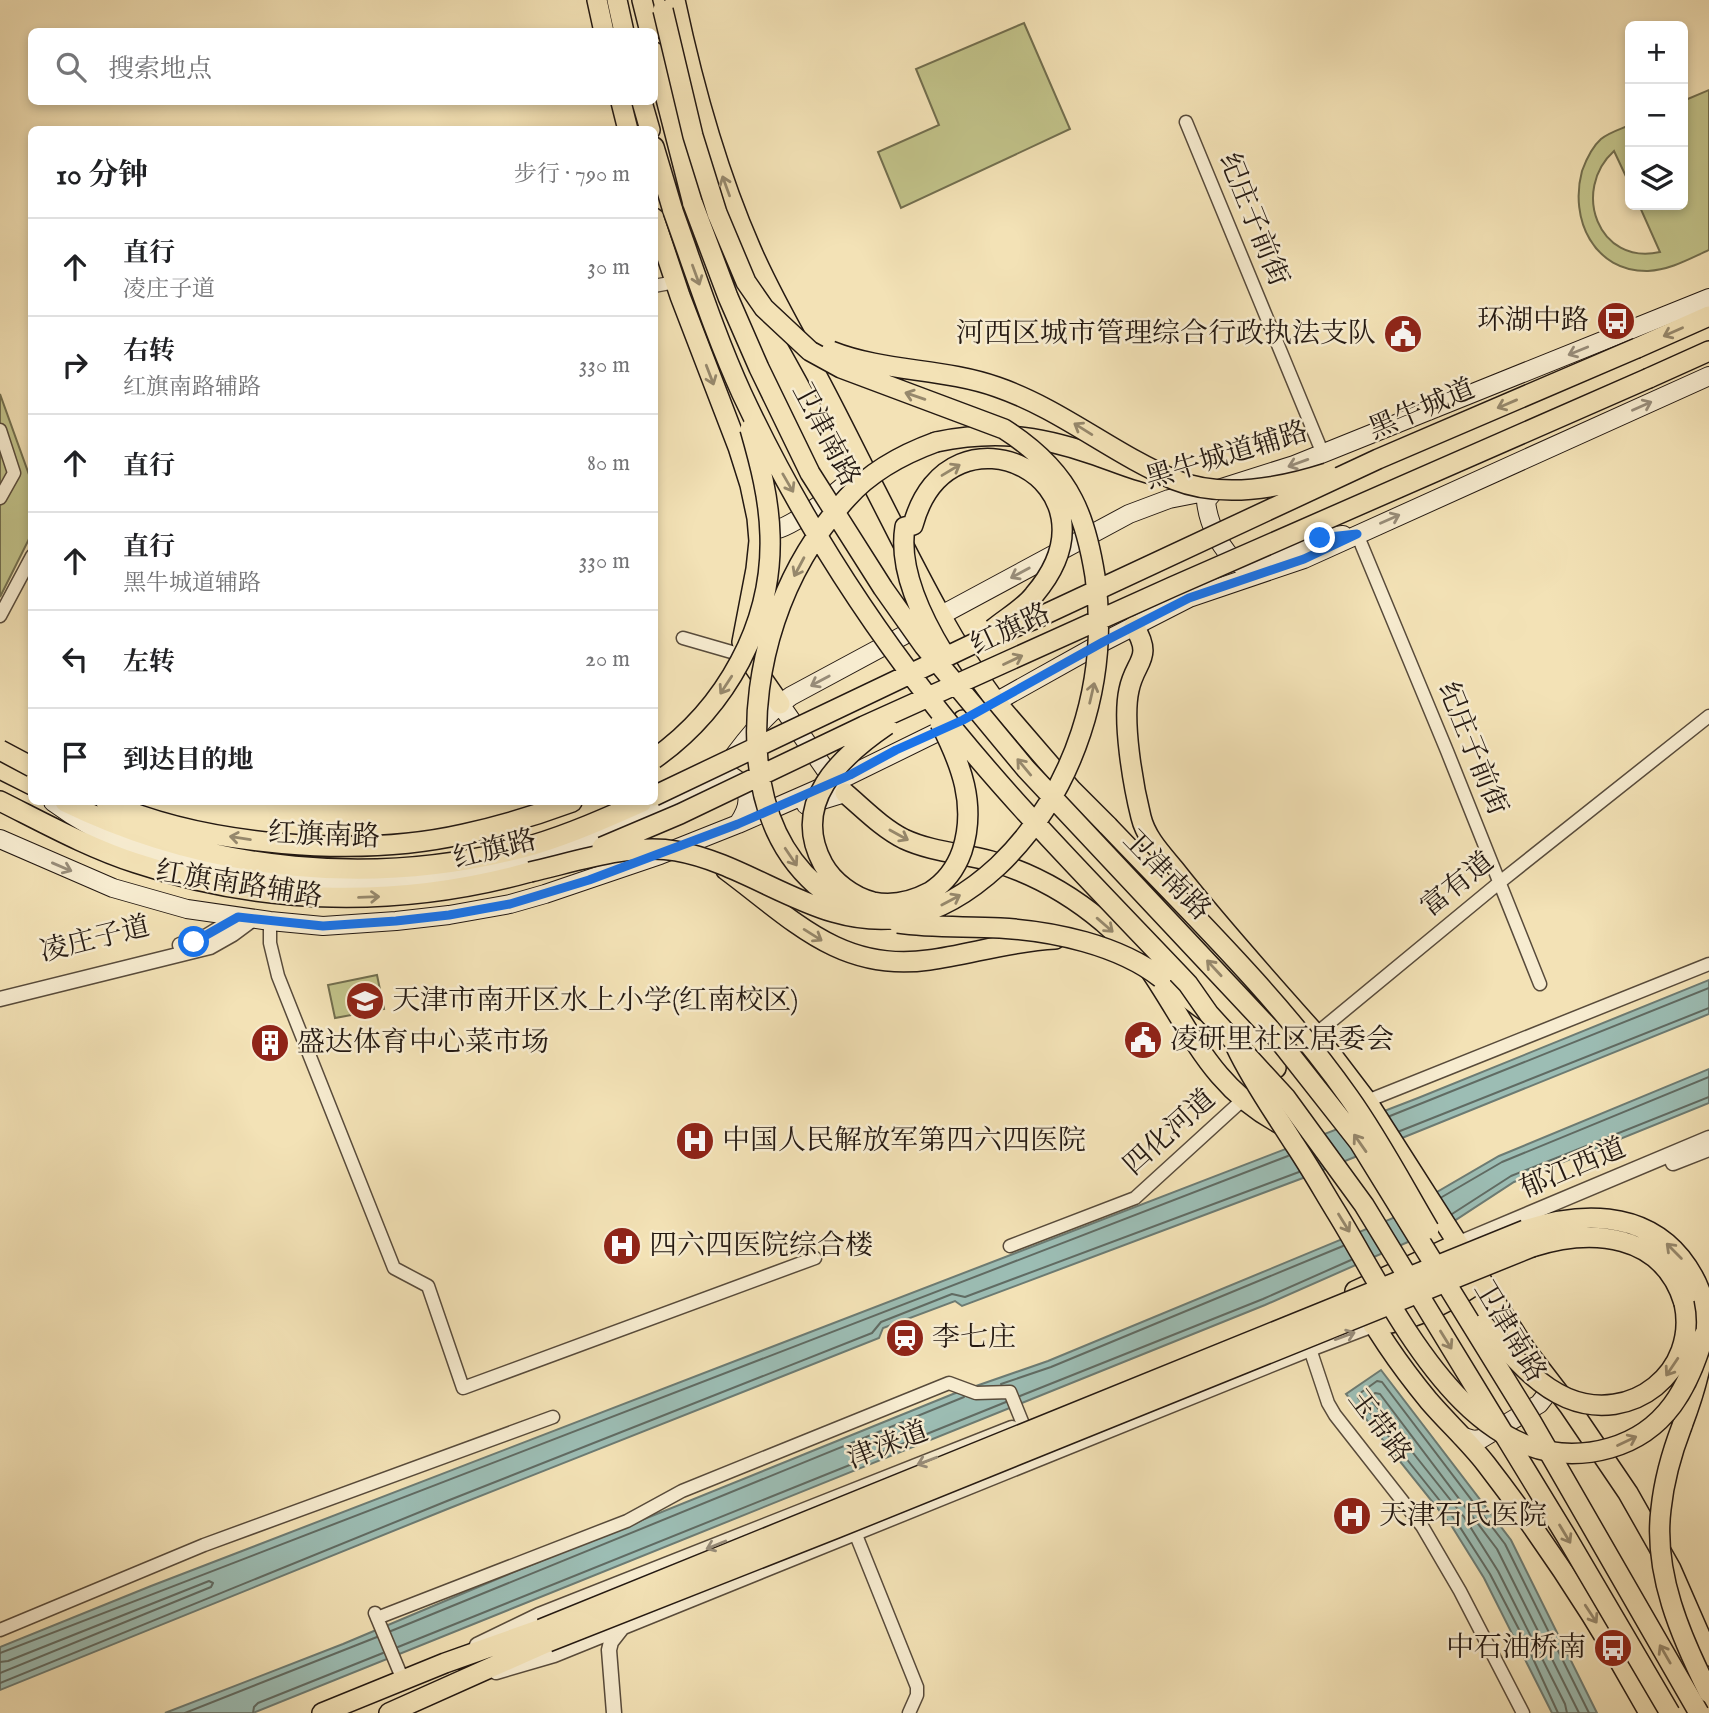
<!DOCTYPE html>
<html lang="zh">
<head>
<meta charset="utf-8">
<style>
  :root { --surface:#fff; --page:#f6f6f6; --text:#202124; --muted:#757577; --line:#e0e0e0 }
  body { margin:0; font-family:"IM FELL English","Noto Serif SC",serif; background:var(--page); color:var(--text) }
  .controls { position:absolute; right:21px; top:21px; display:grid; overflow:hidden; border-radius:10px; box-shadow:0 4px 10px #0003 }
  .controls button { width:63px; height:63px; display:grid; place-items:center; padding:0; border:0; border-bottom:2px solid var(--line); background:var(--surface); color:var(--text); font:35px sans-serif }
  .stop { position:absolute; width:21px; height:21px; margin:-16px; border:5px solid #1a73e8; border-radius:50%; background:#fff }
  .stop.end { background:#1a73e8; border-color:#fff; box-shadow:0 2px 7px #0008 }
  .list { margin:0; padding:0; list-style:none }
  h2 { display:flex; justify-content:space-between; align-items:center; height:91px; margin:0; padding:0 28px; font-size:30px }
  h2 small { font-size:23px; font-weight:400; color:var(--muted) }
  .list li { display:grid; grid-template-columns:46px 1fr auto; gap:21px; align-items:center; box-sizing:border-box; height:98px; padding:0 28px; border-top:2px solid var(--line) }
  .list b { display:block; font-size:26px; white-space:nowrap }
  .list p { margin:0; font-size:23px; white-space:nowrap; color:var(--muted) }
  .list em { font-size:23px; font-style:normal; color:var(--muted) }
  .icon { flex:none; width:38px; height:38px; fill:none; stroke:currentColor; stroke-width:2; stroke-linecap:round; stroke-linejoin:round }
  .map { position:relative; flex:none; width:1709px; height:1713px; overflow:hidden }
  .search { position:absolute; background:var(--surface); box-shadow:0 4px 10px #0003; left:28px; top:28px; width:630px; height:77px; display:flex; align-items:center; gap:18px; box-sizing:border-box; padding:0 24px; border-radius:10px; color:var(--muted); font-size:26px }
  .panel { position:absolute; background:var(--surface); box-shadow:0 4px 10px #0003; left:28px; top:126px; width:630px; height:679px; border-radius:10px }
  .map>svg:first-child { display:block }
  .green { fill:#c1c289; stroke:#726e4e; stroke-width:2 }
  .water { fill:#9cbdb4; stroke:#6c7b73; stroke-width:2 }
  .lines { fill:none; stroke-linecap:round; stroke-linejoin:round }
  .shore { stroke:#606b63; stroke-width:2 }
  .minor-casing { stroke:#584b3b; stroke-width:15 }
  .tertiary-casing { stroke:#584b3b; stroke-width:17 }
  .secondary-casing { stroke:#241912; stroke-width:20 }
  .primary-casing { stroke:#241912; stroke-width:22 }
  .trunk-casing { stroke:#241912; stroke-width:22 }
  .minor { stroke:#f7ecd0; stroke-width:12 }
  .tertiary { stroke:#f7ecd0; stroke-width:14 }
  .secondary { stroke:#f7ecd0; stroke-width:18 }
  .primary { stroke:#f3e2b6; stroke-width:19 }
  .trunk { stroke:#f3e2b6; stroke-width:19 }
  .primary-bridge-casing { stroke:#241912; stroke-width:22; stroke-linecap:butt }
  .trunk-bridge-casing { stroke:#241912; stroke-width:22; stroke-linecap:butt }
  .primary-bridge { stroke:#f3e2b6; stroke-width:19 }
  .trunk-bridge { stroke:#f3e2b6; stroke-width:19 }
  .oneway { stroke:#96886c }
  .oneway2 { stroke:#988d7a }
  .route { stroke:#1a73e8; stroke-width:9 }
  .labels { text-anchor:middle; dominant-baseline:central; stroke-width:5; stroke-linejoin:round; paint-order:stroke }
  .street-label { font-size:28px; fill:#241912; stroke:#f7ecd0 }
  .poi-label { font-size:28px; fill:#241912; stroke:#f7ecd0; text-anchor:start }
</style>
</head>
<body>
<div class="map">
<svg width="1709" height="1713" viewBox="0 0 1709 1713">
  <rect width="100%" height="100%" fill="#f3e2b6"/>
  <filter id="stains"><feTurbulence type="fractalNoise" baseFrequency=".00286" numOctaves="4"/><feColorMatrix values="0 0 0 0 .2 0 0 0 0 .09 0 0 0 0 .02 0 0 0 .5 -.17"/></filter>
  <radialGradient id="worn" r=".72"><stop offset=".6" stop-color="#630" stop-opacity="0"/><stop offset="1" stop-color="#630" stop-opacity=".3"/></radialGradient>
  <!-- green -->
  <path class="green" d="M1024,23L1070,129L901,208L878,152L939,125L916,69Z
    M1709,90V250C1689,259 1670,270 1648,271C1594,272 1569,219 1582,171C1586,160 1592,147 1601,139C1610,132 1621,129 1630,125V185L1614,151C1571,190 1598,266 1660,252L1639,205H1683V101Z
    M0,394L32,483L31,535L0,597Z
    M377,975L384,1009L335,1018L328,985Z"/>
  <!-- water -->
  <path class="water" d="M1709,980V1014L1303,1178L962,1306L955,1301L883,1328L879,1338L450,1508L0,1690V1647L151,1586L1418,1098Z
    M1709,1069V1103L1514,1182L1451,1223L1265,1305L253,1713H165L343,1644L521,1569L953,1394L1048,1361L1427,1204L1437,1192L1499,1156Z
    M1381,1370L1511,1540L1597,1713H1552L1484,1578L1451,1525L1346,1394Z"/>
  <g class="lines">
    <!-- shore -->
    <path class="shore" d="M1390,1116L1709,988
      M1400,1131L1709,1008
      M1442,1197L1502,1162L1709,1077
      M1452,1214L1511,1176L1709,1097
      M1001,1384L1051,1367L1343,1246
      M1020,1396L1263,1299L1351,1260
      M391,1631L964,1397
      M398,1647L1006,1402
      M0,1653L1288,1156
      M0,1662L8,1661L209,1581L213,1583L211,1587L0,1673
      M0,1683L447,1501L872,1333L881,1322L952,1294L965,1297L1299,1172
      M185,1713L377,1637
      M253,1713L254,1707L258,1703L383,1653
      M1558,1713L1524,1639L1490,1574L1456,1521L1358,1398L1359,1394L1377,1381L1382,1382L1505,1544L1589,1713
      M1567,1713L1565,1704L1498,1571L1464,1517L1371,1400V1397L1375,1393L1380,1394L1497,1549L1579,1713"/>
    <defs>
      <path id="minor" d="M1186,122L1323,454
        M654,286L675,282
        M0,430L14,473L0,498
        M1357,534L1447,751L1540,984
        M0,616L32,556
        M683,638L735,653
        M270,921V943L278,976L394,1268L428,1286L463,1388L815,1258
        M1311,1038L1500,882L1709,716
        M1367,1101L1709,964
        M1010,1246L1135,1198L1248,1095
        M1310,1349L1328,1403L1335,1415L1422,1526L1460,1591L1523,1713
        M852,1525L917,1687V1695L909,1713
        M375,1613L403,1680
        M377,1618L627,1521L682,1491L949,1383L976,1393L1010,1392L1023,1424
        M0,1630L204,1545L553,1417"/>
      <path id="tertiary" d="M180,945L207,936L238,917
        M0,999L210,947L233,934L253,919
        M1673,1163L1709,1149
        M1457,1244L1709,1138
        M477,1645L539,1615L1012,1428
        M496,1672L554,1655L1310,1349L1373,1325
        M614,1713L609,1650L611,1642L622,1628"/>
      <path id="secondary" d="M1215,490L1206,501C1208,523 1221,551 1239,564L1320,538L1343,535
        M759,521C762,525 767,530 773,530C789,530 853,483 860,468
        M780,704L827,772L845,793L806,805
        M985,708L1103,642L1189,598L1304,559L1709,376
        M733,777C753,790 750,807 738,824
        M53,802C156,878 295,890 419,878C457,874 497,869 534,858C593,840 650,813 705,786C720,778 726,766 736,753C751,733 769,711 791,696L1129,514L1169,499L1215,490L1294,465L1709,298
        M0,839L113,888L187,909L270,921L323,926L396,921L449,915L510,904L545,894L660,855L738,824L850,775L954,724
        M1461,1436L1474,1440L1481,1439L1539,1404L1546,1395L1548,1379"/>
      <path id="primary" d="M597,0L604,32
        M675,0C693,85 716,169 751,249C770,293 794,334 817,376C833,406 848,436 863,466C905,546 942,629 996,702
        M621,102L628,130
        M654,218L680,296L738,447L750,485L757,518L759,541L756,569L742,642L748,658L780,704
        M1134,626C1154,659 1135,660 1129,690C1122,721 1133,785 1141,817C1146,838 1162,854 1175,870C1219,926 1267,979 1314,1032
        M963,720C1063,839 1175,949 1276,1068
        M845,793C864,809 882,828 904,839C932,852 962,853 991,861C1032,873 1071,895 1103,922C1117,935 1134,948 1145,963C1190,1027 1209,1088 1284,1126
        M1224,1006L1274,1018L1316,1034L1367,1101L1526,1350L1569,1406L1628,1493L1671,1569L1709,1656
        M1525,1230C1579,1212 1642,1210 1681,1258C1692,1272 1701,1289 1704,1306C1709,1346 1696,1389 1682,1426
        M1457,1244L1355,1291C1375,1330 1401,1367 1429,1401C1448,1423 1469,1442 1486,1464C1547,1543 1601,1626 1649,1713
        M1532,1247C1592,1228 1663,1233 1684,1303
        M1373,1325C1404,1325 1450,1302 1475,1285L1477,1277
        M322,1713L445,1663L541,1629
        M389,1713L548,1642"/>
      <path id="trunk" d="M617,0L624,32
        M642,0L650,32
        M654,52L693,204
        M642,102L650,130
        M654,147L673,211
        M1637,348L1709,316
        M1649,378L1709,351
        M936,442C994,430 1036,435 1092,454C1113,461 1133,470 1155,475
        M996,702L1071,789L1108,826
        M0,769L32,785
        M0,801C44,823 89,848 136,863C264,906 400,908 530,872
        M65,802C209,872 377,889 533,845C570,834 606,818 642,802
        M106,802C205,846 358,858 464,834C500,826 537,815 572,802
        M726,870C791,918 840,973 929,960C971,954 1012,941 1055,939
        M1161,978L1205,1011"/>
    </defs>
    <!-- minor casing -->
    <use href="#minor" class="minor-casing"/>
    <!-- tertiary casing -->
    <use href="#tertiary" class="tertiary-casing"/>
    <!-- secondary casing -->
    <use href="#secondary" class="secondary-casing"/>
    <!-- primary casing -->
    <use href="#primary" class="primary-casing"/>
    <!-- trunk casing -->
    <use href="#trunk" class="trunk-casing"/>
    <!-- minor -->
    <use href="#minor" class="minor"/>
    <!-- tertiary -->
    <use href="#tertiary" class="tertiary"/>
    <!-- secondary -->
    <use href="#secondary" class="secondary"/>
    <!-- primary -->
    <use href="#primary" class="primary"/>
    <!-- trunk -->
    <use href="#trunk" class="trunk"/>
    <defs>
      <path id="primary-bridge" d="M1236,1047C1252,1081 1273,1110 1293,1142C1308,1164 1321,1187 1335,1210C1393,1303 1471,1488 1610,1448C1666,1432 1689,1387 1704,1335
        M1483,1324C1508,1350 1532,1383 1567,1398C1631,1425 1699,1372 1684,1303
        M1682,1426C1672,1452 1664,1480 1661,1509C1653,1573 1681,1637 1709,1693
        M541,1629L1525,1230
        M548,1642L837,1528L1532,1247"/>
      <path id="trunk-bridge" d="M693,204L728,297L759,368L810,473L883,588L924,646L1026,769L1270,1029L1359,1142L1531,1421L1699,1713
        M673,211C695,272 715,335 742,394C791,499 854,601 925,693C1004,796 1098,889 1188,984L1209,1014L1286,1098L1364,1205L1566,1536L1670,1713
        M831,351C884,372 943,368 997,387C1061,409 1113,454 1175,480C1222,499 1280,488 1327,473
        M944,654C922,618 898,570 905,527L913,525C949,392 1131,481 1034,595C1023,609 1006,618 993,629
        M887,725C840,757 790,803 823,864C833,882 853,897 873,902C892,906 913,901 930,892C946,882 956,868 962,851C977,805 961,764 940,723
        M0,750L32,767
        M654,759C726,708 773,624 770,535C769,498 760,464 750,429
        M654,796L975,643L1035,619L1378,459L1637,348
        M1108,826C1191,913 1279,998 1349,1097C1379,1139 1403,1185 1429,1229
        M602,847L680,814L864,726L1172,587L1649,378
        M530,872C575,862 630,843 676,851C756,865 821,933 907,917C942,910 972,890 998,866C1075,792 1110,681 1095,576C1091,551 1085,523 1073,500C1058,470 1032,447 1004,429L841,368L810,351L764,308L746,282L717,213L693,136L663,10
        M855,911C840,905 828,895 816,885C744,822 747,705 775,621C790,576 815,533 847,498C871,471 903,454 936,442
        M898,923C932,928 965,926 1000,928C1053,931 1119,945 1161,978"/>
    </defs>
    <!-- primary-bridge casing -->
    <use href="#primary-bridge" class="primary-bridge-casing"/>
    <!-- trunk-bridge casing -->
    <use href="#trunk-bridge" class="trunk-bridge-casing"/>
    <!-- primary-bridge -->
    <use href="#primary-bridge" class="primary-bridge"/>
    <!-- trunk-bridge -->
    <use href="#trunk-bridge" class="trunk-bridge"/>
  </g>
  <!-- one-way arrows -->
  <defs><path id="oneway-shaft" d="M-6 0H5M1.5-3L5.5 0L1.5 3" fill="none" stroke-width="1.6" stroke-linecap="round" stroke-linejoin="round" transform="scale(1.75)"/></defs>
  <g class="oneway">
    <use href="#oneway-shaft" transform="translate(726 186) rotate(-110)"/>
    <use href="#oneway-shaft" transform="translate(696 275) rotate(70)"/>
    <use href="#oneway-shaft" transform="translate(1673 332) rotate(156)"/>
    <use href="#oneway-shaft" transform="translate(710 375) rotate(69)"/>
    <use href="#oneway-shaft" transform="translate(915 396) rotate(-161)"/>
    <use href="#oneway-shaft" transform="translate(1507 404) rotate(157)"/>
    <use href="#oneway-shaft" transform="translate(1083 429) rotate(-148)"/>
    <use href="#oneway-shaft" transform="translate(951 470) rotate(-31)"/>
    <use href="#oneway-shaft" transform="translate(788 483) rotate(60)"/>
    <use href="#oneway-shaft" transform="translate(799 567) rotate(118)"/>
    <use href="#oneway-shaft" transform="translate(1013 660) rotate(-25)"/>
    <use href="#oneway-shaft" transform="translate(726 685) rotate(123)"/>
    <use href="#oneway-shaft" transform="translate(1092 693) rotate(-77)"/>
    <use href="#oneway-shaft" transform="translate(1024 767) rotate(-130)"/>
    <use href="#oneway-shaft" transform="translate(899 835) rotate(29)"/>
    <use href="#oneway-shaft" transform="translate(240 838) rotate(-171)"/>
    <use href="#oneway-shaft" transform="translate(791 857) rotate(56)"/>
    <use href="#oneway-shaft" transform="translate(369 897) rotate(-2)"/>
    <use href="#oneway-shaft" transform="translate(951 900) rotate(-28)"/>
    <use href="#oneway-shaft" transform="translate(1105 925) rotate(41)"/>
    <use href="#oneway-shaft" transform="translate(813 935) rotate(32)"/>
    <use href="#oneway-shaft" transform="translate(1214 968) rotate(-133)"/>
    <use href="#oneway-shaft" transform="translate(1360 1143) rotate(-125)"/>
    <use href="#oneway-shaft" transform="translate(1344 1223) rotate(58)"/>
    <use href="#oneway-shaft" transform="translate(1674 1251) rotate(-135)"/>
    <use href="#oneway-shaft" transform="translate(1446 1340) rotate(58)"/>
    <use href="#oneway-shaft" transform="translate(1672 1367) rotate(124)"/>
    <use href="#oneway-shaft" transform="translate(1627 1441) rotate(-25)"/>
    <use href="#oneway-shaft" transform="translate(1565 1534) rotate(59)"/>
    <use href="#oneway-shaft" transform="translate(1591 1614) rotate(57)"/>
    <use href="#oneway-shaft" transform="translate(1665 1654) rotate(-120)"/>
  </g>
  <g class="oneway2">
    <use href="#oneway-shaft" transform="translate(1578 351) rotate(158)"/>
    <use href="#oneway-shaft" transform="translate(1642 406) rotate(-24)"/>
    <use href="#oneway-shaft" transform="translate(1298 463) rotate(160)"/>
    <use href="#oneway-shaft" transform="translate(1390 519) rotate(-24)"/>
    <use href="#oneway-shaft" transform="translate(1020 573) rotate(152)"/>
    <use href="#oneway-shaft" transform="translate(820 681) rotate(152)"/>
    <use href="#oneway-shaft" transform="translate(62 867) rotate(23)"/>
    <use href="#oneway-shaft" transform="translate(1345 1336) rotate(-20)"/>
    <use href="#oneway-shaft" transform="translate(927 1461) rotate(159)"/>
    <use href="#oneway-shaft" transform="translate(716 1545) rotate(158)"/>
  </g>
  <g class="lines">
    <!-- route -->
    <path class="route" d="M194,942L238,917L323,926L396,921L449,915L510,904L589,880L738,824L850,775L896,750L963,720L1103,642L1189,598L1304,559L1357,534L1320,538"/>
  </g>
  <!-- icons -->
  <defs>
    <symbol id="bus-disc" viewBox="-11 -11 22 22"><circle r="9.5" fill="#8f2418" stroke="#f7ecd0"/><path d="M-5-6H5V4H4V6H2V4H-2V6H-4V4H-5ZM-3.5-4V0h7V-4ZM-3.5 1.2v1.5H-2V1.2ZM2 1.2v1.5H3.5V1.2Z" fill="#fff"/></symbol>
    <symbol id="civic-disc" viewBox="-11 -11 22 22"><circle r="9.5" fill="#8f2418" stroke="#f7ecd0"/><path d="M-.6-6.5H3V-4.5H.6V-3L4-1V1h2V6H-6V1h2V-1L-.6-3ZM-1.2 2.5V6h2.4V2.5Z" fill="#fff"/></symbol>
    <symbol id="school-disc" viewBox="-11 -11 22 22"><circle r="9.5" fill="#8f2418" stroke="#f7ecd0"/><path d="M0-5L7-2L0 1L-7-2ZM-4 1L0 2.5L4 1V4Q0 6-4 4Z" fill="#fff"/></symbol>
    <symbol id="building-disc" viewBox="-11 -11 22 22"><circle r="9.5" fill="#8f2418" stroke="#f7ecd0"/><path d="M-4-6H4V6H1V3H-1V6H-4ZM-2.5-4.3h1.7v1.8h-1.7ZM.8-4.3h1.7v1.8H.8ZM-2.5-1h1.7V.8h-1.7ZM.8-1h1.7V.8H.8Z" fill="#fff"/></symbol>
    <symbol id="hospital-disc" viewBox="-11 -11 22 22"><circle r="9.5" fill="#8f2418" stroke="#f7ecd0"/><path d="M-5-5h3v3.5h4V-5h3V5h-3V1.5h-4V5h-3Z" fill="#fff"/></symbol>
    <symbol id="station-disc" viewBox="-11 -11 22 22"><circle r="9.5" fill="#8f2418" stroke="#f7ecd0"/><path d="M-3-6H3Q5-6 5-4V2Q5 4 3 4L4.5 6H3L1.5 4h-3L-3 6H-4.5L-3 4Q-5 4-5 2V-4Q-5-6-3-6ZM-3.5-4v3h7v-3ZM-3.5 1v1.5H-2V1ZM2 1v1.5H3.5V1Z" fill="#fff"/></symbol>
  </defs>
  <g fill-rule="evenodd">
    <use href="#bus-disc" x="1594" y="299" width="44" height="44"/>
    <use href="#civic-disc" x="1381" y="312" width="44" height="44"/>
    <use href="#school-disc" x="343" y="979" width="44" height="44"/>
    <use href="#civic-disc" x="1121" y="1018" width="44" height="44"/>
    <use href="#building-disc" x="248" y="1021" width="44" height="44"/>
    <use href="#hospital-disc" x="673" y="1119" width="44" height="44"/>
    <use href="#hospital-disc" x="600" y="1224" width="44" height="44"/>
    <use href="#station-disc" x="883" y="1316" width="44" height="44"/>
    <use href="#hospital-disc" x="1330" y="1494" width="44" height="44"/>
    <use href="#bus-disc" x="1591" y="1626" width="44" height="44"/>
  </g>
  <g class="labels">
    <!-- street labels -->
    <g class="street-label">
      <text transform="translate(1253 220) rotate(68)">纪庄子前街</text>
      <text transform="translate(1422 410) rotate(-23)">黑牛城道</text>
      <text transform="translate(825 435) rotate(62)">卫津南路</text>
      <text transform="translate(1227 456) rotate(-17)">黑牛城道辅路</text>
      <text transform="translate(1011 630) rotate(-25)">红旗路</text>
      <text transform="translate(1472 749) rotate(68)">纪庄子前街</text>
      <text transform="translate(324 836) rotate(2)">红旗南路</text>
      <text transform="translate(495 850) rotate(-14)">红旗路</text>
      <text transform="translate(1166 876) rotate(46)">卫津南路</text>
      <text transform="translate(239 885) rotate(9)">红旗南路辅路</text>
      <text transform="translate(1458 885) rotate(-39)">富有道</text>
      <text transform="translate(95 940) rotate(-14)">凌庄子道</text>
      <text transform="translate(1170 1133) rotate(-42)">四化河道</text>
      <text transform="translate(1573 1169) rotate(-23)">郁江西道</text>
      <text transform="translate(1509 1332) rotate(59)">卫津南路</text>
      <text transform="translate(1379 1427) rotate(53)">玉带路</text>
      <text transform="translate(888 1446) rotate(-21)">津涞道</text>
    </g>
    <!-- poi labels -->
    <g class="poi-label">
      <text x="1589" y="321" text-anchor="end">环湖中路</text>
      <text x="1376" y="334" text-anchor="end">河西区城市管理综合行政执法支队</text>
      <text x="392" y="1001">天津市南开区水上小学(红南校区)</text>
      <text x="1170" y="1040">凌研里社区居委会</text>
      <text x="297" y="1043">盛达体育中心菜市场</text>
      <text x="722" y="1141">中国人民解放军第四六四医院</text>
      <text x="649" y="1246">四六四医院综合楼</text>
      <text x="932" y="1338">李七庄</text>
      <text x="1379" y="1516">天津石氏医院</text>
      <text x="1586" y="1648" text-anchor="end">中石油桥南</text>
    </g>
  </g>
  <rect width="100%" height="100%" filter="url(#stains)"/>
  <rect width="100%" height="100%" fill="url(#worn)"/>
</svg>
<div class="controls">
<button>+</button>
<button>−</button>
<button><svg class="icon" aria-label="layers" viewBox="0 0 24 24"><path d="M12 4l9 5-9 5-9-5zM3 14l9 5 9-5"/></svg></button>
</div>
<div class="stop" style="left:194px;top:942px"></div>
<div class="stop end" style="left:1320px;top:538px"></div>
<div class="search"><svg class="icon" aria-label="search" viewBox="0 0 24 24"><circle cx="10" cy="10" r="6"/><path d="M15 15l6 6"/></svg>搜索地点</div>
<section class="panel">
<h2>10 分钟<small>步行 · 790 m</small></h2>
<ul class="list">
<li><svg class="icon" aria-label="ahead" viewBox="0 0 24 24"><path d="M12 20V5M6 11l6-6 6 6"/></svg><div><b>直行</b><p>凌庄子道</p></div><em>30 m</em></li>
<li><svg class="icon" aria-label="right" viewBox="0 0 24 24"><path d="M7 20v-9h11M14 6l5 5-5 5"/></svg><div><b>右转</b><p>红旗南路辅路</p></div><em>330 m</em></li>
<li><svg class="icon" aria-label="ahead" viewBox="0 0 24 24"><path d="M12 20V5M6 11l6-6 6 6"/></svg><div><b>直行</b></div><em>80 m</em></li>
<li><svg class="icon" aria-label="ahead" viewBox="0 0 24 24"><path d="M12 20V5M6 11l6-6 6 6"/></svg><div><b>直行</b><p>黑牛城道辅路</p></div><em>330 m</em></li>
<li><svg class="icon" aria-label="left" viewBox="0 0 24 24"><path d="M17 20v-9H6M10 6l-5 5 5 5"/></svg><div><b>左转</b></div><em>20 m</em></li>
<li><svg class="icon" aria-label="arrive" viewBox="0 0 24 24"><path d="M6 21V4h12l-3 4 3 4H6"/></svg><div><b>到达目的地</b></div></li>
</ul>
</section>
</div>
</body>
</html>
